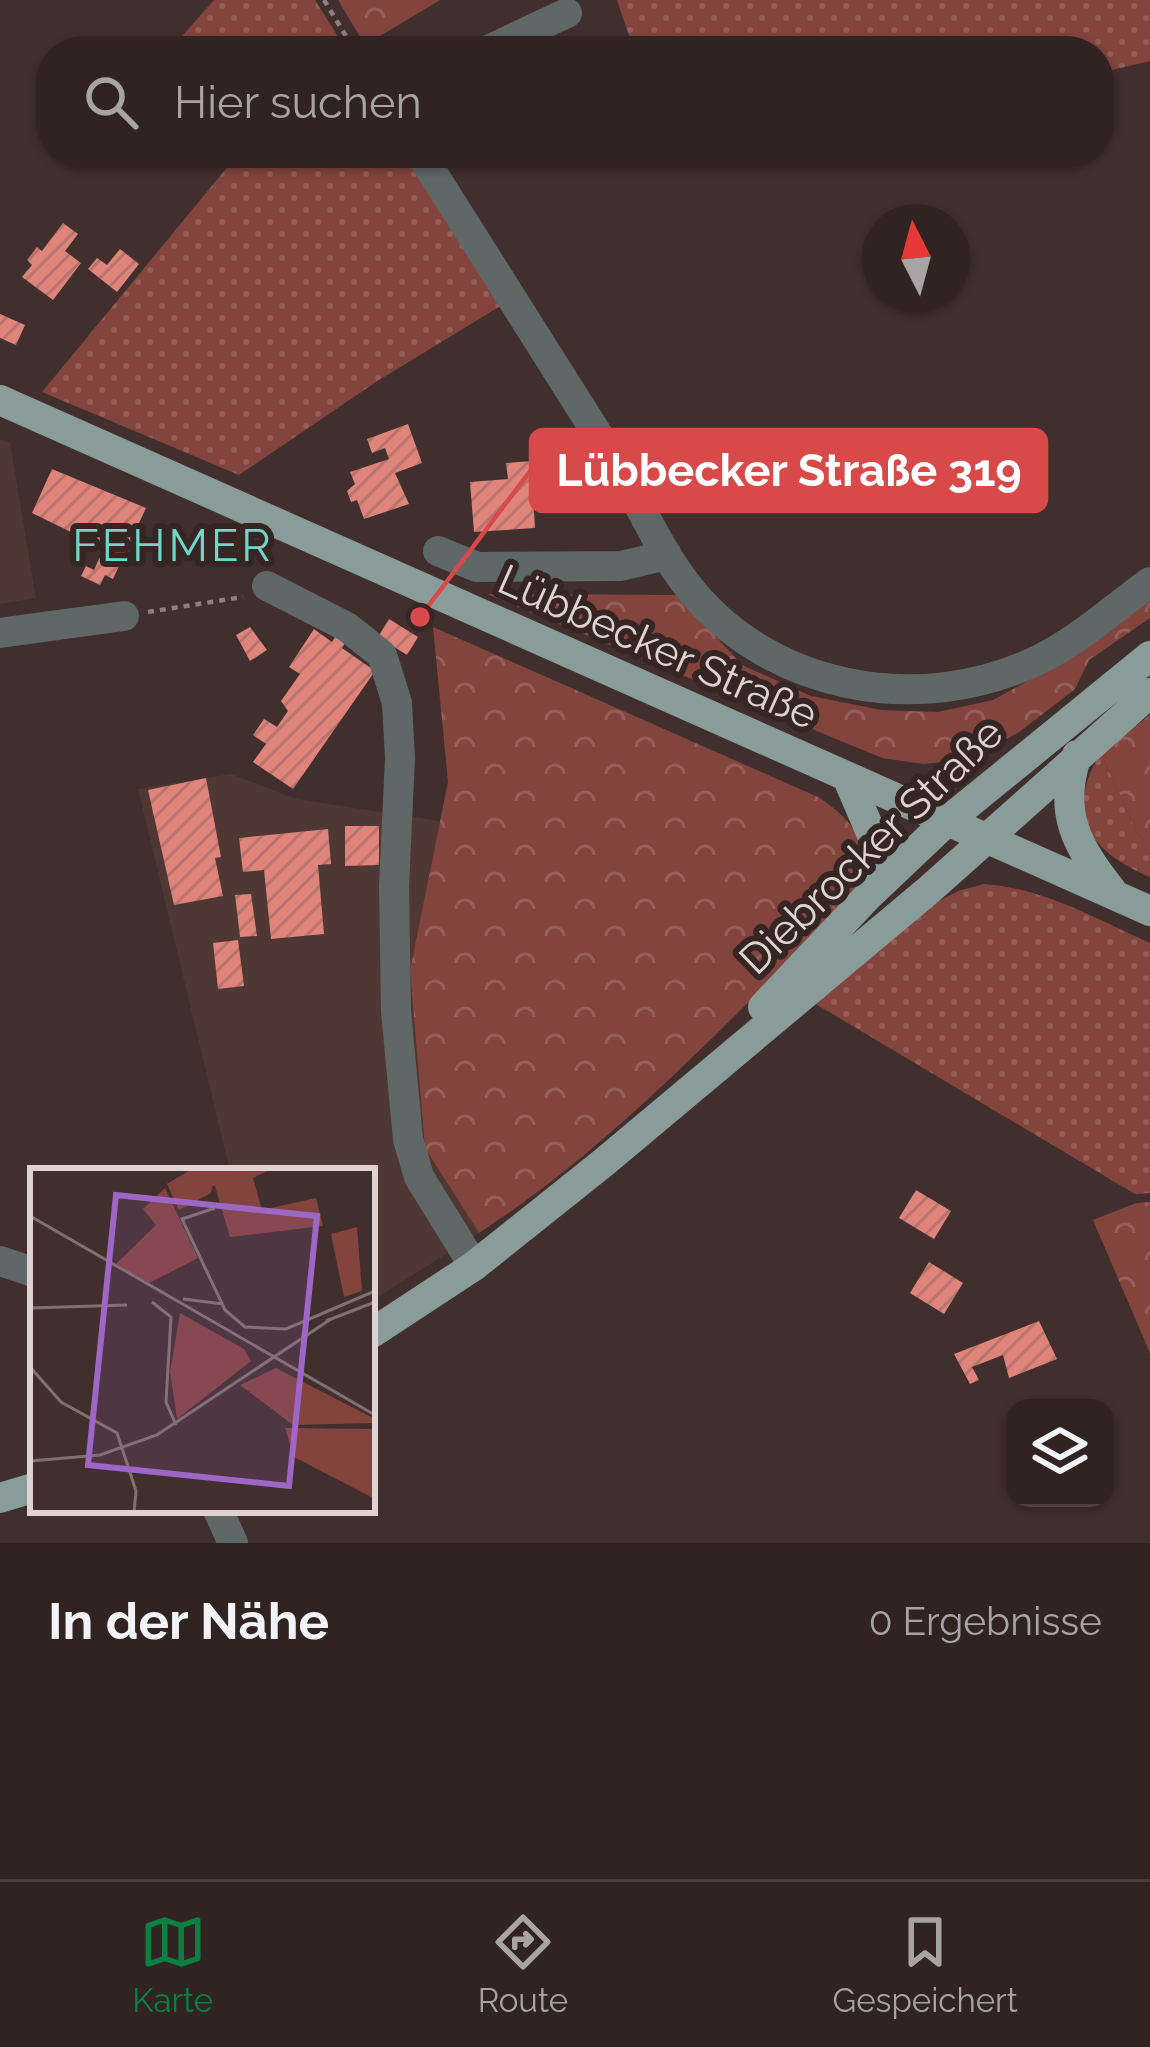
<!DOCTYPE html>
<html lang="de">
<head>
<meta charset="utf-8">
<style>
  :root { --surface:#302322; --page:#3c2f2f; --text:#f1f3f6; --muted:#a8a4a5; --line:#4b4040; --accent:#0b8043 }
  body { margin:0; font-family:Raleway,sans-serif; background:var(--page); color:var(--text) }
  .controls { position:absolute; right:36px; bottom:36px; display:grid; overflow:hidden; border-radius:24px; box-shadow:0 3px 9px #0004 }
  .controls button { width:108px; height:108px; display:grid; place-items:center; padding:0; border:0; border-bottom:3px solid var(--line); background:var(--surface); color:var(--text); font:60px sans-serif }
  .compass { position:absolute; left:862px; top:204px; width:108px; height:108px; border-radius:50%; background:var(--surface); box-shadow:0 3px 9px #0004; rotate:354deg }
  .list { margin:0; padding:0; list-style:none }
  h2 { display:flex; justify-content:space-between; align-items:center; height:156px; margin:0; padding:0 48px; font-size:51px }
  h2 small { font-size:39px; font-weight:400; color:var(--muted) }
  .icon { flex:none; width:66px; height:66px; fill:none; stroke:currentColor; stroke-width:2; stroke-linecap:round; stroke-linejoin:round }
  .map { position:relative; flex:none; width:1150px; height:1543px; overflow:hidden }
  .search { position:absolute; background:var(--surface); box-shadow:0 3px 9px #0004; left:36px; right:36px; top:36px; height:132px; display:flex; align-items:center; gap:30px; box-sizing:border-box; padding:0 42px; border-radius:48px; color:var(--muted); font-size:45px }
  .sheet { height:336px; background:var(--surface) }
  nav { display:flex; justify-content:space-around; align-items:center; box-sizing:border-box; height:168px; border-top:3px solid var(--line); background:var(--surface); font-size:33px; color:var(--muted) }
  nav a { display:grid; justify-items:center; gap:6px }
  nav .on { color:var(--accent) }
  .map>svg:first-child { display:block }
  .built { fill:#4f3734 }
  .grass { fill:url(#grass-dots) }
  .forest { fill:url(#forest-crowns) }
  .building { fill:url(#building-hatch) }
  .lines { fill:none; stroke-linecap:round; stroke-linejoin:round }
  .path { stroke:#8e807e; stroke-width:4.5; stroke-dasharray:6 6; stroke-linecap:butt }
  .minor { stroke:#5f6867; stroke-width:30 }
  .major { stroke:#8a9c99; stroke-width:30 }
  .labels { text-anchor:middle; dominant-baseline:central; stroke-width:12; stroke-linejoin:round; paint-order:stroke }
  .street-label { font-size:42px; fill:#ded3d1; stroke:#352523 }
  .neighbourhood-label { font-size:45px; letter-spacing:3px; fill:#6fd8ca; stroke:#352523 }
  .inset-road { fill:none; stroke:#7f716f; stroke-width:3 }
  .view { fill:#9e66c5; fill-opacity:0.15; stroke:#9e66c5; stroke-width:6 }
  .inset-edge { fill:none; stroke:#ded3d1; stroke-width:6 }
  .leader { fill:none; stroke:#d84a4a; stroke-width:4.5 }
  .callout-dot { fill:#d84a4a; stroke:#352523; stroke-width:4.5 }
  .callout { fill:#d84a4a; stroke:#d84a4a; stroke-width:4.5 }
  .callout-label { font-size:45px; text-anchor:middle; font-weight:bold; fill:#fff }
</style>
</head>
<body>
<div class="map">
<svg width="1150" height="1543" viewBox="0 0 1150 1543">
  <defs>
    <pattern id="grass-dots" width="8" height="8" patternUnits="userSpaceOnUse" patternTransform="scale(3)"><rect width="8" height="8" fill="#84443e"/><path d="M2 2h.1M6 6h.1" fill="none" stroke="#955e59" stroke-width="1.8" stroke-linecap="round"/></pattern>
    <pattern id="forest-crowns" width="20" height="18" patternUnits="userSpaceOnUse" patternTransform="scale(3)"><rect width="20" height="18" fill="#84443e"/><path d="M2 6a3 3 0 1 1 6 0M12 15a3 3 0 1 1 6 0" fill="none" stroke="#955e59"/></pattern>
    <pattern id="building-hatch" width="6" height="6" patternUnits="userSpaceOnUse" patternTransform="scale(3)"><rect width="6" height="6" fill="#de847b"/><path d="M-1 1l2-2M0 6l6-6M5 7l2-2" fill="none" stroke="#b7736c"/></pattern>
  </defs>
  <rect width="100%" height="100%" fill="#402f2d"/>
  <!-- built -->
  <path class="built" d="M0,439L10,443L36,598L0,604Z
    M231,774L296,799L440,821L410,970L425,1148L479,1233L372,1301V1171H230L138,789Z"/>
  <!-- grass -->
  <path class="grass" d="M214,0H315L347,51H169Z
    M617,0H1150V61L1099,73V51H634Z
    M239,153H408L502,305L379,380L239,475L42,392Z
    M1101,753L1137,833L1150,847V877C1089,851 1063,814 1101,753Z
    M984,884C1043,888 1097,919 1150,943V1193L1135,1194L814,1003L935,903L958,891Z"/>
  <!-- forest -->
  <path class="forest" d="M338,0H440L365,45Z
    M487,594L678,595L742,665L811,696L881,710L938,712L993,700L1057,665L1150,599V618L1089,660L1075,689L1018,733L966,759L924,764L882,758Z
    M433,627L818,797C846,815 873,841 860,878C846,919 799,952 770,981C678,1072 587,1163 479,1233L425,1148L410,970L448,782Z
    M1150,715V847L1137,833L1101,753Z
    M1150,1202V1353L1093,1220L1136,1203Z"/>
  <!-- building -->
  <path class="building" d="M63,223L78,234L65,251L81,263L53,300L22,277L32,265L27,260L37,247L42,251Z
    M120,249L139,264L117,292L88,269L97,258L107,265Z
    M0,314L25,325L16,345L0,338Z
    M408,424L422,463L395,473L409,504L364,519L357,500L351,502L347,491L355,484L350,472L389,459L385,448L372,453L367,439Z
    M562,459L564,473H574L575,492L533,496L535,528L474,532L470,482L508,479L506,463Z
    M52,469L146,508L113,579L105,575L100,585L81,576L86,566L94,570L104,548L32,513Z
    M389,619L418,637L407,655L378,637Z
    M250,627L267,650L250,661L236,635Z
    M314,629L332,642L336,635L346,642L342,648L375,671L293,789L253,762L266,744L253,735L264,719L277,727L288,711L281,701L300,674L289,667Z
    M206,778L221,857L215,858L223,896L174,905L148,790Z
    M345,826H379V865L345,866Z
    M328,829L331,864L318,865L324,934L271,939L264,870L243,872L239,838Z
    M251,894L257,936L240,937L235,895Z
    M238,940L244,986L218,989L213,943Z
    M916,1190L951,1211L934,1239L899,1218Z
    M929,1262L963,1283L944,1314L910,1293Z
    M1039,1321L1057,1359L1009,1378L1003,1355L972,1367L979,1380L970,1384L954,1354Z"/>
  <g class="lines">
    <!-- path -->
    <path class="path" d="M324,0L355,51
      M148,612L243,597"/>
    <!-- minor -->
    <path class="minor" d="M486,51L567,13
      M420,153C483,253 547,354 610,454C636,495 655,542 684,581C764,689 918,718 1038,660C1078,641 1114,608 1150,582
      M438,551L477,567L621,566L667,555
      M267,586L347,627L382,655L397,703L400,758L394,886L396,1011L408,1139L419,1177L474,1266
      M0,633L124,616
      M0,1261L33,1272
      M218,1510L233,1543"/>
    <!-- major -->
    <path class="major" d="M0,400L1150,911
      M1077,755C1057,813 1077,846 1112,891
      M848,779L878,849L869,895
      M763,1007L869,895L946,822L1150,656
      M372,1333L474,1266L603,1163L930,889L1150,693
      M0,1498L33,1488"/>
  </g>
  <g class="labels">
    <!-- street labels -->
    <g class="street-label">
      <text transform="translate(658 647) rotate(24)">Lübbecker Straße</text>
      <text transform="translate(871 846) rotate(-44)">Diebrocker Straße</text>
    </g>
    <!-- neighbourhood labels -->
    <g class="neighbourhood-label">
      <text x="173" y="545">FEHMER</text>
    </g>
  </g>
  <!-- overview -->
  <g transform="translate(30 1168)">
    <rect width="345" height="345" fill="#402f2d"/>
    <path d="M164,0H243L223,10L232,42L286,30L293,58L200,69L185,18L137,16ZM135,20L168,90L119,115L86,96L126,57L113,41ZM327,59L332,123L314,129L301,66ZM246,200L343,250V255L263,257L210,217Z" fill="#84443e"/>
    <path d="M164,0H223V5L184,11L181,25L149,42L137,16ZM150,145L214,181L221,193L147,251L140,204ZM255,260L345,261V331L264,289Z" fill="#84443e"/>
    <path class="inset-road" d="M185,40L152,51L195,142L215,159L256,161L345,123M0,48L345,247M153,131L193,136M122,134L141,149L136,234L146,257M0,140L97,137M296,153L345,134M0,199L31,234L87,265L106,323L104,345M0,293L70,287L127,267L301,151"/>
    <path class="view" d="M86,27L287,48L259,318L58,297Z"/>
    <rect width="345" height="345" class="inset-edge"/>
  </g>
  <!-- callouts -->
  <path class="leader" d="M420 617L531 470"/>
  <circle class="callout-dot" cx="420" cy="617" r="12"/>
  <rect class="callout" x="531" y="430" width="515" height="81" rx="12"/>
  <g class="callout-label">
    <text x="789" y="486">Lübbecker Straße 319</text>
  </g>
</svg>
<div class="controls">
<button><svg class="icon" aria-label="layers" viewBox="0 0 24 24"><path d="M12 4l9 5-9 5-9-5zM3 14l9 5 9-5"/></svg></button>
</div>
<svg class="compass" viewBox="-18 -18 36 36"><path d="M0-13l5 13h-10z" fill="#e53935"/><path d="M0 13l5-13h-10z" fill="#a8a4a5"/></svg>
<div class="search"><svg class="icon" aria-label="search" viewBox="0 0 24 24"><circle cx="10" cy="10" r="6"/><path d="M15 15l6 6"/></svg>Hier suchen</div>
</div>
<section class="sheet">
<h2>In der Nähe<small>0 Ergebnisse</small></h2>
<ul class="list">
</ul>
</section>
<nav>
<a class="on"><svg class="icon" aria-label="map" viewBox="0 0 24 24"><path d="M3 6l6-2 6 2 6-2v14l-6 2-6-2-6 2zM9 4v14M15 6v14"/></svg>Karte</a>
<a><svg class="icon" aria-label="directions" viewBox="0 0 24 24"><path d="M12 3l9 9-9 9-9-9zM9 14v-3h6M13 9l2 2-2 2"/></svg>Route</a>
<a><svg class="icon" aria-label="saved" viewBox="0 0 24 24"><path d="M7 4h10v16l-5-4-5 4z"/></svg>Gespeichert</a>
</nav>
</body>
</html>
